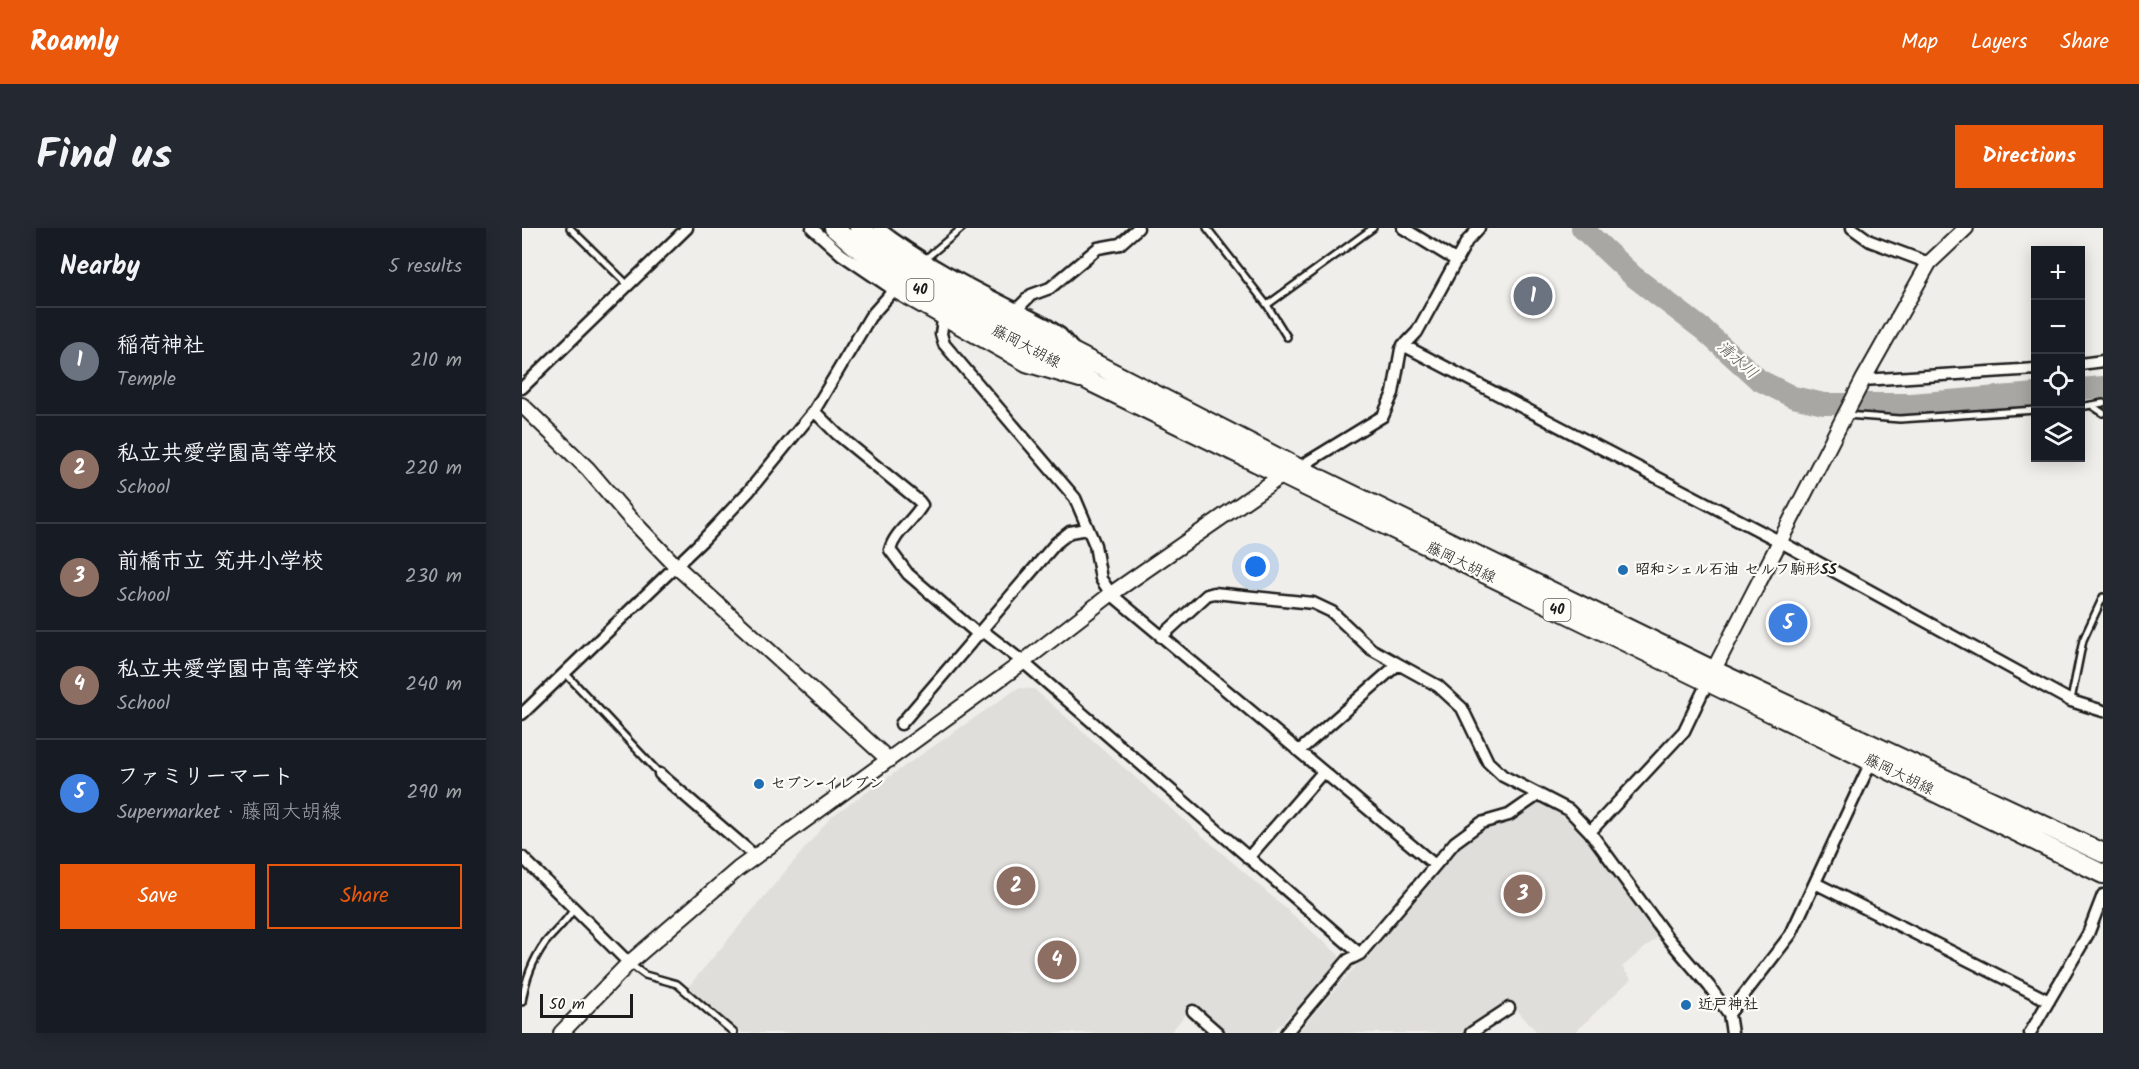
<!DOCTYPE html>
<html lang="en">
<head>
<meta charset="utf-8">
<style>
  :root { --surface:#171b24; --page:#242831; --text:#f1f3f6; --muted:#9ea1a6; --line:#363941; --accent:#ea580c }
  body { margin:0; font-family:Kalam,"Klee One",sans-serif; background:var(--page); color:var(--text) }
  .controls { position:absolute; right:18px; top:18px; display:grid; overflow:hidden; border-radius:0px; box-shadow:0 3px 15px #0003 }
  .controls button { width:54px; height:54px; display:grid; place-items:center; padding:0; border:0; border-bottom:2px solid var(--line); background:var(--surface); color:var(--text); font:30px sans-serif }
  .scale { position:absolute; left:18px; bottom:15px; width:93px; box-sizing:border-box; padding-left:6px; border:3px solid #1c1c1c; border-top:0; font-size:16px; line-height:21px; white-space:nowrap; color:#1c1c1c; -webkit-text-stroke:4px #fdfcf7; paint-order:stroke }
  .you { position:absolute; left:734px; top:339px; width:21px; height:21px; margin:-15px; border:4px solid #fff; border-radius:50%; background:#1a73e8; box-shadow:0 0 0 9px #1a73e833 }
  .badge { display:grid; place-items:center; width:39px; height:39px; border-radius:50%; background:var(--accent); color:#fff; font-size:20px; font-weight:700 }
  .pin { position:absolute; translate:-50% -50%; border:3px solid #fff; box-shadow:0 2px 6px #0006 }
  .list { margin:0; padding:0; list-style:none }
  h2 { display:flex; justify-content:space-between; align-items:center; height:78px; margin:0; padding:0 24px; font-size:26px }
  h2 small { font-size:20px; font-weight:400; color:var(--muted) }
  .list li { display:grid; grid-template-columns:39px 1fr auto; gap:18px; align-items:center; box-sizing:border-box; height:108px; padding:0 24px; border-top:2px solid var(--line) }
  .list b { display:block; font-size:22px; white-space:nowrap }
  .list p { margin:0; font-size:20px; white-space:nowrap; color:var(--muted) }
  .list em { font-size:20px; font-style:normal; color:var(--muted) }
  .actions { display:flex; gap:12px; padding:18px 24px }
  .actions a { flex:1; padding:14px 0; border:2px solid var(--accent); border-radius:0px; text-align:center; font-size:21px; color:var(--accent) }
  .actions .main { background:var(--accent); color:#fff }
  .icon { flex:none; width:33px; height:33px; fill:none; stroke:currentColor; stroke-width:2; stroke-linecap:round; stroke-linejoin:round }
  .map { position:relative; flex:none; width:1581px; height:805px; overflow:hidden; border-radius:0px }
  header { display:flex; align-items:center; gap:36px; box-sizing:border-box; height:84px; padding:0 30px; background:var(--accent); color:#fff }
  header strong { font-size:28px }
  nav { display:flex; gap:33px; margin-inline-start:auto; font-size:21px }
  .intro { display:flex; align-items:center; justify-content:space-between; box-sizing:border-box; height:144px; padding:0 36px }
  h1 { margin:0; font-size:42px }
  .button { padding:15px 27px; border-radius:0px; background:var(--accent); color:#fff; font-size:21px; font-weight:700 }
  main { display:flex; gap:36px; padding:0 36px }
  aside { flex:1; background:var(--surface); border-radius:0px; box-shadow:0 3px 15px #0003 }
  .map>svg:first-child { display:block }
  .built { fill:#e0deda }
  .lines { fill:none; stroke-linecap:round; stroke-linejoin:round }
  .river { stroke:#a8a7a3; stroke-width:22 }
  .service-casing { stroke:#1c1c1c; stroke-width:10 }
  .minor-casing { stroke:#1c1c1c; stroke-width:15 }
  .tertiary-casing { stroke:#1c1c1c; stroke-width:18 }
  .primary-casing { stroke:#1c1c1c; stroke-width:22 }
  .service { stroke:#fdfcf7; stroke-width:5 }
  .minor { stroke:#fdfcf7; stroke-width:10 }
  .tertiary { stroke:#fdfcf7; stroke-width:14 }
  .primary { stroke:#fdfcf7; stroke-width:18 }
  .poi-dot { fill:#1f6fb2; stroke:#fdfcf7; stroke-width:2 }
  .labels { text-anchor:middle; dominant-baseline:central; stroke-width:4.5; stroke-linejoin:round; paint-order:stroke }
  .shield { fill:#fdfcf7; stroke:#605f5e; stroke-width:1.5 }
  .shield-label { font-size:14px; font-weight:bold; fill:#1c1c1c }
  .street-label { font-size:15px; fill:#1c1c1c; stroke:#fdfcf7 }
  .poi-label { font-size:15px; font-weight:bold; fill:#1c1c1c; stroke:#fdfcf7; text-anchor:start }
  .water-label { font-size:16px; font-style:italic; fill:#5b5b59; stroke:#fdfcf7 }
</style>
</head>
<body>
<header>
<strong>Roamly</strong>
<nav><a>Map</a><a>Layers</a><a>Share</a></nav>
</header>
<div class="intro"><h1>Find us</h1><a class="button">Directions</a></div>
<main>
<aside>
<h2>Nearby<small>5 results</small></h2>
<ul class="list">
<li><span class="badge" style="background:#6b7280">1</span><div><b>稲荷神社</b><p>Temple</p></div><em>210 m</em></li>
<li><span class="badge" style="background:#8d6e63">2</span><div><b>私立共愛学園高等学校</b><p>School</p></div><em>220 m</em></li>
<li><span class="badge" style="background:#8d6e63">3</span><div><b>前橋市立 笂井小学校</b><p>School</p></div><em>230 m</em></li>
<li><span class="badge" style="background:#8d6e63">4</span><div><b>私立共愛学園中高等学校</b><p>School</p></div><em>240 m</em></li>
<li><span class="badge" style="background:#3f7fe0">5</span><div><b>ファミリーマート</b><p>Supermarket · 藤岡大胡線</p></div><em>290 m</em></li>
</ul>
<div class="actions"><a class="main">Save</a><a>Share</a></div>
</aside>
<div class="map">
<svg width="1581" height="805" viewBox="0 0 1581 805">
  <rect width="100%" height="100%" fill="#f0eeea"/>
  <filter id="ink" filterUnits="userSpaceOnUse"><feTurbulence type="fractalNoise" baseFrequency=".0167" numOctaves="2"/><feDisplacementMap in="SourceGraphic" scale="12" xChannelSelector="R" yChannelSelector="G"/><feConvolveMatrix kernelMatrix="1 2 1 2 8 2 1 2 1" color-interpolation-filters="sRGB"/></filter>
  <g filter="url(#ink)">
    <!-- built -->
    <path class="built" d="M496,460L512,461L817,727V735L789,768L749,805H705L672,777L648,805H220L166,759L310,588Z
      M1018,574L1036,584L1062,607L1137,708L1100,739L1109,751L1052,805H1016L988,775L945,805H775L937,620L962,599L992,590Z"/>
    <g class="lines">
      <!-- river -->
      <path class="river" d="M1060,0L1111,48L1183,103L1237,152L1271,169L1302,176H1389L1514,166
        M1558,161L1581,159"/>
      <defs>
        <path id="service" d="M48,0L106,57
          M685,0L745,77L765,109
          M402,32L440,0
          M745,77L851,0
          M1569,177L1581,185
          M1558,179L1581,175
          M1324,187L1378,191L1514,182
          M44,446L138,546
          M1549,472L1561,412L1581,369
          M108,736L123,747L155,756L212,805
          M0,774C3,753 10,733 23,715C32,704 44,694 51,682"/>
        <path id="minor" d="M357,0C408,40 468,67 526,97L539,106L552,121
          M881,0L935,33
          M1330,0L1348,13L1407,35
          M495,81L509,67L528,60L576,20L598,16L616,0
          M421,92L419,106L422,116L553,270L573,317L579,351L589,366L913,637
          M881,117L1257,313L1549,473L1581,483
          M1558,136L1581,133
          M1341,152L1514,141
          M0,160L165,0
          M292,183L315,206L397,273L400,277C391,293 372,305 368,322L386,346L457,407
          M776,240L861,188L871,165L879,121L895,104L945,13L957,0
          M461,403L501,434L838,726
          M639,409L685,367L692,365L791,375L810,384L849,421L916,458L940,480L966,534L981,548L1047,582L1068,604L1145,709L1187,758L1207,786L1269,706L1349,534
          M0,486L181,312L227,263L292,183L348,89L372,62L319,26L290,0
          M379,496L534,315L548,304L565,301
          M777,523L876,436
          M138,546L233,628
          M1068,604L1162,503L1185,455
          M0,629L107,735
          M726,630L801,544
          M1293,655L1527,773
          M671,783L696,805
          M1207,786L1210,805
          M764,805L826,732L838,726L933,614L959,595L987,587L1016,567
          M949,805L987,780
          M1508,805L1566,706L1581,667"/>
        <path id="tertiary" d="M372,62L504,136L558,152
          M0,177L66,241L107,289L154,338L367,532
          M1188,449L1341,152L1407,35L1444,0
          M39,805L107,735L216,641L501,434L589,366L765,244"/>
        <path id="primary" d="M312,0L351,33L396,61L571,155L1581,646
          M337,0L361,20L453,74L776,240L1191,442L1581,625"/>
      </defs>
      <!-- service casing -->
      <use href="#service" class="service-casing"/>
      <!-- minor casing -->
      <use href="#minor" class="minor-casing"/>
      <!-- tertiary casing -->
      <use href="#tertiary" class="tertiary-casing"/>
      <!-- primary casing -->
      <use href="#primary" class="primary-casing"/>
      <!-- service -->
      <use href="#service" class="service"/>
      <!-- minor -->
      <use href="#minor" class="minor"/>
      <!-- tertiary -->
      <use href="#tertiary" class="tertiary"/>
      <!-- primary -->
      <use href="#primary" class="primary"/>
    </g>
  </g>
  <!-- markers -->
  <g class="poi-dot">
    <circle cx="1101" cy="342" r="6"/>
    <circle cx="237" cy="556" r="6"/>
    <circle cx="1164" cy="777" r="6"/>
  </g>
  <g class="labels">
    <!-- shield labels -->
    <g class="shield">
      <rect x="384.5" y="51" width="27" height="22" rx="4.5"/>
      <rect x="1021.5" y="371" width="27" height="22" rx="4.5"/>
    </g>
    <g class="shield-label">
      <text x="398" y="62">40</text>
      <text x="1035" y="382">40</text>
    </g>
    <!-- street labels -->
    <g class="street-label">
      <text transform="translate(504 119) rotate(28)">藤岡大胡線</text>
      <text transform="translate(939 335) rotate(26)">藤岡大胡線</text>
      <text transform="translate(1377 547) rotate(26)">藤岡大胡線</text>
    </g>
    <!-- poi labels -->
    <g class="poi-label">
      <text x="1113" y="342">昭和シェル石油 セルフ駒形SS</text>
      <text x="249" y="556">セブン-イレブン</text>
      <text x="1176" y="777">近戸神社</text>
    </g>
    <!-- water labels -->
    <g class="water-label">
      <text transform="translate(1215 132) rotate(41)">清水川</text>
    </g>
  </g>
</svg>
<div class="controls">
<button>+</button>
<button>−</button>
<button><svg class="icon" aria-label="locate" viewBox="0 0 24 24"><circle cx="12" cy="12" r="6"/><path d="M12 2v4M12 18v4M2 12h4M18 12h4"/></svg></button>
<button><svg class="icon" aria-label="layers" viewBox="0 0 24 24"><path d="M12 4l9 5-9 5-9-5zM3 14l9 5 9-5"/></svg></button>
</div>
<div class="scale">50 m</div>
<div class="you"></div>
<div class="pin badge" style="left:1011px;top:68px;background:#6b7280">1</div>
<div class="pin badge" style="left:494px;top:658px;background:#8d6e63">2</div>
<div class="pin badge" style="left:1001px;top:666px;background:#8d6e63">3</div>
<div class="pin badge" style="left:535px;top:732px;background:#8d6e63">4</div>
<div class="pin badge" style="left:1266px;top:395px;background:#3f7fe0">5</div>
</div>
</main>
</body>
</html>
